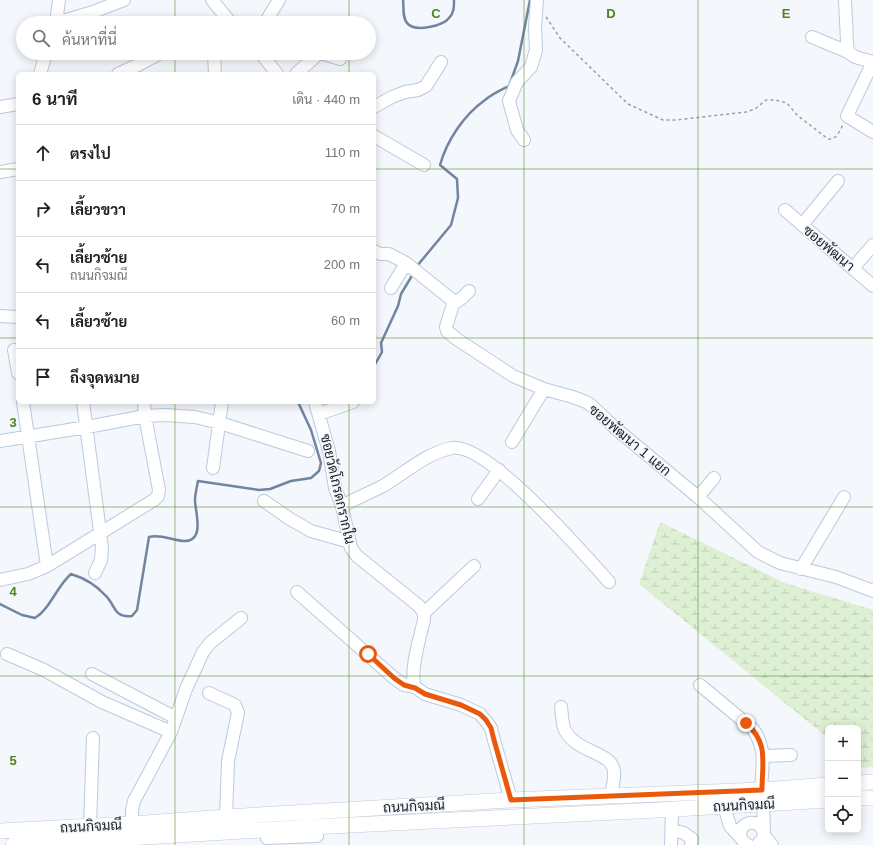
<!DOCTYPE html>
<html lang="th">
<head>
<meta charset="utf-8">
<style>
  :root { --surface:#fff; --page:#f2f2f2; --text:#222; --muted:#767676; --line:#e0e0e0 }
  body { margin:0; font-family:Arial,Sarabun,sans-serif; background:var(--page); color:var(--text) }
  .controls { position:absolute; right:12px; bottom:12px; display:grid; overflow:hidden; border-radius:6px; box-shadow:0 2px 10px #0003 }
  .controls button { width:36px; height:36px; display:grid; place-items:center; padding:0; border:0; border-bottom:1px solid var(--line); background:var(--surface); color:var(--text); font:20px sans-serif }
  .stop { position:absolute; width:12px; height:12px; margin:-9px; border:3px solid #ea580c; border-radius:50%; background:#fff }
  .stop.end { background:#ea580c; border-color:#fff; box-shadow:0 1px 4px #0008 }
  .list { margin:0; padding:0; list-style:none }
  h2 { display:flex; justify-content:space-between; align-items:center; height:52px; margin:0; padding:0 16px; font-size:17px }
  h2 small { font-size:13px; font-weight:400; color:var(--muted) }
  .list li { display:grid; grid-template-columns:26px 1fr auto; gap:12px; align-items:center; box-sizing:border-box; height:56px; padding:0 16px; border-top:1px solid var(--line) }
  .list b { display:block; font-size:15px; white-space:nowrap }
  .list p { margin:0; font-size:13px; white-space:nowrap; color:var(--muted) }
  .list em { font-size:13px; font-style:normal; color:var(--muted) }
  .icon { flex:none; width:22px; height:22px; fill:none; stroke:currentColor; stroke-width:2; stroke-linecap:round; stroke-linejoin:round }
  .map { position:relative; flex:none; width:873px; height:845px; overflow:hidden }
  .search { position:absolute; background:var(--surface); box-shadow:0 2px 10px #0003; left:16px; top:16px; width:360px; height:44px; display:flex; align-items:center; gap:10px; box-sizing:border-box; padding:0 14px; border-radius:22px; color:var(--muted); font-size:15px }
  .panel { position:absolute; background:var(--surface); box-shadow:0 2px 10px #0003; left:16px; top:72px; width:360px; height:332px; border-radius:6px }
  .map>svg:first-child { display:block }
  .wetland { fill:url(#wetland-marsh) }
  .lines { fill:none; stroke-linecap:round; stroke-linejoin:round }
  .stream { stroke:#7285a0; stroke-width:2.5 }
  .minor-casing { stroke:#bccadd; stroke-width:14 }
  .major-casing { stroke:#bccadd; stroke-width:16 }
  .path { stroke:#9b9fa4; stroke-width:1.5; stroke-dasharray:3 3; stroke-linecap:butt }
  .minor { stroke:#fff; stroke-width:12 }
  .major { stroke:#fff; stroke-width:15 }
  .route { stroke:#ea580c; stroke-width:5 }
  .grid { fill:none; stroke:#4d841c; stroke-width:1; stroke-opacity:0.55 }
  .labels { text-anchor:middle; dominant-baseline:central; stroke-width:3; stroke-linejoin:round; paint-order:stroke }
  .street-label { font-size:14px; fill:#20252c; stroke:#f4f7fb }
  .grid-label { font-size:13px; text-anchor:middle; font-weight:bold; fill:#4d841c; stroke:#f4f7fb; stroke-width:3; stroke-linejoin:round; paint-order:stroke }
</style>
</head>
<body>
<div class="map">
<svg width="873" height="845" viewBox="0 0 873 845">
  <defs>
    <pattern id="wetland-marsh" width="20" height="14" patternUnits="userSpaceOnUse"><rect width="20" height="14" fill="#ddf0d3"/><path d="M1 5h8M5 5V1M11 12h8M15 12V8" fill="none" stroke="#bdceb5"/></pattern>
  </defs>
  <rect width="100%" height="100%" fill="#f4f7fb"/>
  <!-- wetland -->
  <path class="wetland" d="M660,522L785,583L873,610V767L858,768V728H828V738L639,584Z"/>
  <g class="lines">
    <!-- stream -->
    <path class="stream" d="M403,0C404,7 402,19 408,24C416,32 443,26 449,18C454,13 454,7 454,0
      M417,266L451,225L458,198L457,179L440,165C447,140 464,115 485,100C492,94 501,90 509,86L518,61L530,0
      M374,366L382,352L381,343L398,306L401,294L413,274
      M0,604L22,615L35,618C50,609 57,586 71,574C84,578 96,585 105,595C116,605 113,618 132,616L137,610L149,537C161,534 171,540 183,541C206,542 195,512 195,500C195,494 197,487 198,481L259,490L270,489L291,481L311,478L319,471L321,463L311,430L298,402"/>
    <defs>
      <path id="minor" d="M212,0L231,23
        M845,0L847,41L848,52L855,57L873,62
        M56,23L93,12L124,0
        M56,23L59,0
        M265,23L279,0
        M812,37L848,52
        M214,53L215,74
        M261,53L277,74
        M873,62L847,116L873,132
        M40,74L46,53
        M118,74L138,65L160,53
        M296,74L317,55L322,53L340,59
        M0,107L18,104
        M374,107L392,97L405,92L418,90L426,86L441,62
        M374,136L424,165
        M524,140L517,130L509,101L517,82L531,67L536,50L535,28L537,0
        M0,172L18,169
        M785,210L873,286
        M802,225L838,181
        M374,251L380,254H389L406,263L452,300L453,304L446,327L447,331L458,340L513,376L544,389L573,397L586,402L592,406L614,427L698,497L758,552L780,563L836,577L873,591
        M853,268L873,245
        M391,288L406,263
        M453,304L462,298L469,291
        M0,316L18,317
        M14,350L18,373
        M23,402L47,566
        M83,402L102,547L101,560L95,573
        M315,402L329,451L335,488L342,506L351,548L357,556L419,606L424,613V620C420,637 409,673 415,687
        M319,414L353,402
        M0,441L87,427L145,416L165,415L195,417L220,423L308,451
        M512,442L544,389
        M213,468L222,402
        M698,497L714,478
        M478,499L499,470
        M264,501L290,519L311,531L350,542
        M342,506C355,499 369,493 383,486C405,473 426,453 452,448C487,442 585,555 609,582
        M801,569L844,497
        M0,580L28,574L47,566L154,500L158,496L159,490L145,416L144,402
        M297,592L394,678L404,685L415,687L425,694L461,705L480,714L485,720L491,728L494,740L511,800
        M424,613L474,566
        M7,654L44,670L102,702L171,732
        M92,674L176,718
        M700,685L753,729C767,750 762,766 761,790
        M209,693L235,705L238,713L228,761L226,817
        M561,707C562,713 562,722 564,728C574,753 612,751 614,771C615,779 612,789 611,796
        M763,756L791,755
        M763,804L764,831
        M724,806L730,826L741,838
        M132,824V811L134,801L171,732L186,689L203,652L210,643L241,618
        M90,826L93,738
        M672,830L684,833L692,839L691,845
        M764,835L772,845
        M267,838L317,836
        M671,845L672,809
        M748,845C733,837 742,818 758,824L764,831L763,839L757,845"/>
      <path id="major" d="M858,783L873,782
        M858,798H873
        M0,831L132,824L226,817L511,800L761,790L828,785
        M13,845L310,827L658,810L828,800"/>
    </defs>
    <!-- minor casing -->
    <use href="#minor" class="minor-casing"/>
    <!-- major casing -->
    <use href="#major" class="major-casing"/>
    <!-- path -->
    <path class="path" d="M546,17L560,38L628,104L663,120H676L746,112L755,109L766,100H775L787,103L797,115L828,139C837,140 839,131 843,125"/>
    <!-- minor -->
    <use href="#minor" class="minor"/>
    <!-- major -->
    <use href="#major" class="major"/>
  </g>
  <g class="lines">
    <!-- route -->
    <path class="route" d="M368,654L394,678L404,685L415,688L425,694L461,705L480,714L486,720L491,728L494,740L511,800L762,790C762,763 769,743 746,723"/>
  </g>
  <!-- grid -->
  <path class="grid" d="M175,0V23M349,0V23M524,0V845M698,0V845M175,53V74M349,53V74M0,169H18M374,169H873M0,338H18M374,338H873M175,402V845M349,402V845M0,507H873M0,676H873"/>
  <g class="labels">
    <!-- street labels -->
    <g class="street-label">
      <text transform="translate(829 248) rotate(40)">ซอยพัฒนา</text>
      <text transform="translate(630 440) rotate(40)">ซอยพัฒนา 1 แยก</text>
      <text transform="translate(338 489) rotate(77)">ซอยวัดโกรดกรากใน</text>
      <text transform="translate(744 805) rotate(-3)">ถนนกิจมณี</text>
      <text transform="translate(414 806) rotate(-3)">ถนนกิจมณี</text>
      <text transform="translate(91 826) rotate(-3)">ถนนกิจมณี</text>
    </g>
  </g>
  <g class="grid-label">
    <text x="436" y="18">C</text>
    <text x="611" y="18">D</text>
    <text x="786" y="18">E</text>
    <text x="13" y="427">3</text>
    <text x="13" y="596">4</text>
    <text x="13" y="765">5</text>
  </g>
</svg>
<div class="controls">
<button>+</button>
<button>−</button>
<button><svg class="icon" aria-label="locate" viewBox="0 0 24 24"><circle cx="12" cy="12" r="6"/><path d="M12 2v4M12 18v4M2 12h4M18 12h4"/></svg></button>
</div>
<div class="stop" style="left:368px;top:654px"></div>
<div class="stop end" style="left:746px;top:723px"></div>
<div class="search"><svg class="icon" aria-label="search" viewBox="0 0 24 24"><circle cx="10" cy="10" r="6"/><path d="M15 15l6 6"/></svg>ค้นหาที่นี่</div>
<section class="panel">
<h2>6 นาที<small>เดิน · 440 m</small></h2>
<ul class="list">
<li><svg class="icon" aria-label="ahead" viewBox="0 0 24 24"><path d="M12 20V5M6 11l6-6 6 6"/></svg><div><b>ตรงไป</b></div><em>110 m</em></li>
<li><svg class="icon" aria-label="right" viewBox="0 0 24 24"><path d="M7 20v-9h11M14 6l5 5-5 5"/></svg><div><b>เลี้ยวขวา</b></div><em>70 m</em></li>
<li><svg class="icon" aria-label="left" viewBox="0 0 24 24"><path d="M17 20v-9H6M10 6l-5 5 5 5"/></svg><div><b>เลี้ยวซ้าย</b><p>ถนนกิจมณี</p></div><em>200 m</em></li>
<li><svg class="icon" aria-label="left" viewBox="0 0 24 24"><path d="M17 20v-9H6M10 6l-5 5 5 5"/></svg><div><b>เลี้ยวซ้าย</b></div><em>60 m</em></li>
<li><svg class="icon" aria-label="arrive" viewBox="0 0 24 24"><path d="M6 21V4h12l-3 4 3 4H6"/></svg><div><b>ถึงจุดหมาย</b></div></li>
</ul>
</section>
</div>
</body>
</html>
